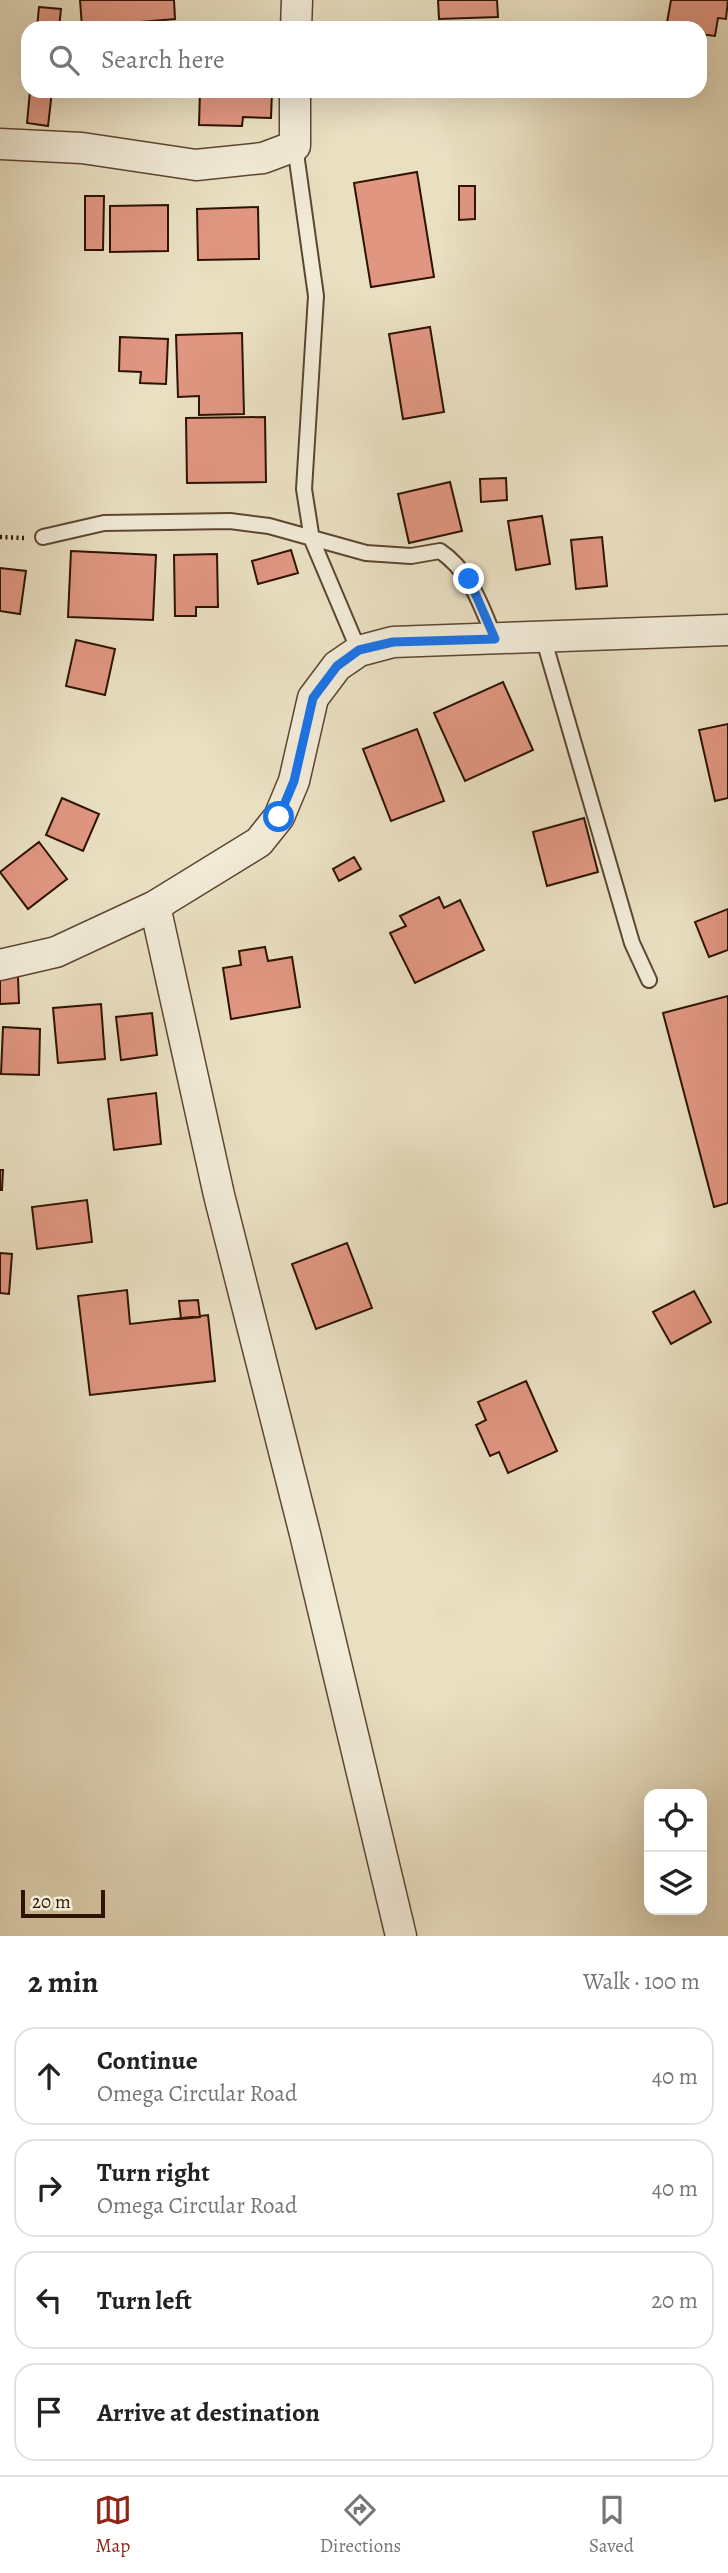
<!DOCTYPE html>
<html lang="en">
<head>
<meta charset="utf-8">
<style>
  :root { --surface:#fff; --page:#f6f6f6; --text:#222; --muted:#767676; --line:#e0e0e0; --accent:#8f2418 }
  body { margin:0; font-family:Alegreya,serif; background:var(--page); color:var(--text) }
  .controls { position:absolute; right:21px; bottom:21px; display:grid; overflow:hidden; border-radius:14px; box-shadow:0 7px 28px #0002 }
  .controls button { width:63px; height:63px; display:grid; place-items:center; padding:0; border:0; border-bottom:2px solid var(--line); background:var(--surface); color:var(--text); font:35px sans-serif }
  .scale { position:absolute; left:21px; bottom:18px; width:84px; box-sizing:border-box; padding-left:7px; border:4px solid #2e1300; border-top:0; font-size:19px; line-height:24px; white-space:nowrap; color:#2e1300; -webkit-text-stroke:5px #f1ead7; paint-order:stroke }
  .stop { position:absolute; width:21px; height:21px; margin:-16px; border:5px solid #1a73e8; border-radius:50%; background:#fff }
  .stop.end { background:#1a73e8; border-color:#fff; box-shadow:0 2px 7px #0008 }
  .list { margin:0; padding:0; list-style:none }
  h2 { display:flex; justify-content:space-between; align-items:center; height:91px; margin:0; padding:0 28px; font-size:30px }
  h2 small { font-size:23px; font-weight:400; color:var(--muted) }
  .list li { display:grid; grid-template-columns:46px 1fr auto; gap:21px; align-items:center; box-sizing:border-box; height:98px; margin:0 14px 14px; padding:0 14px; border:2px solid var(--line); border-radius:21px }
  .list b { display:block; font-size:26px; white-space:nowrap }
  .list p { margin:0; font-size:23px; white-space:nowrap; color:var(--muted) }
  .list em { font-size:23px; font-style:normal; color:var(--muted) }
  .icon { flex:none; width:38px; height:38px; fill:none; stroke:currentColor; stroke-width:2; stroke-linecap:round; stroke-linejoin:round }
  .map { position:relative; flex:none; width:728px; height:1936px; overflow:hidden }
  .search { position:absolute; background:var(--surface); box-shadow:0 7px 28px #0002; left:21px; right:21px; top:21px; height:77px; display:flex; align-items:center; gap:18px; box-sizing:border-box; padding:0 24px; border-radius:21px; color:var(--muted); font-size:26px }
  .sheet { height:539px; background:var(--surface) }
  nav { display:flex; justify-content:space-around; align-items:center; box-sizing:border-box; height:98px; border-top:2px solid var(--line); background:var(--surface); font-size:19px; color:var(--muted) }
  nav a { display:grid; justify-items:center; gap:4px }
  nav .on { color:var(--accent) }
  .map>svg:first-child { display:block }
  .building { fill:#e09681; stroke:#2e1300; stroke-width:2 }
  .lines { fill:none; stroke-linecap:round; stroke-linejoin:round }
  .lane-casing { stroke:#5d4630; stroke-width:18 }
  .street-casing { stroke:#5d4630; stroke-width:33 }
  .path { stroke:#2e1300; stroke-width:4.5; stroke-dasharray:2 3.5; stroke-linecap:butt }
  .lane { stroke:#f1ead7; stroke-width:14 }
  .street { stroke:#f1ead7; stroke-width:30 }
  .route { stroke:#1a73e8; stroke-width:9 }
</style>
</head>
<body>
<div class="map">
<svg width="728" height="1936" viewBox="0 0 728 1936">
  <rect width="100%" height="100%" fill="#e9dfc1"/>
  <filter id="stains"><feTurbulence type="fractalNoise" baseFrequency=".00286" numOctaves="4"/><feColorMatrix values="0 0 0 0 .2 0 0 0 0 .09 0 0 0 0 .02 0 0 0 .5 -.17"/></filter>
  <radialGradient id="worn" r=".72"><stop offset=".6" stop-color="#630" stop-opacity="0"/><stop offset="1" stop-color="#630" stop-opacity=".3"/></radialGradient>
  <!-- building -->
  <path class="building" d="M80,0H174L175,19L82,27Z
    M438,0H497L498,17L439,19Z
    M671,0H728L726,19L718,18L715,36L700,34V28H666Z
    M39,7L61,9L59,28H37Z
    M30,91H52L48,126L27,123Z
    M200,91H272L271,118L243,117L242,126L199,125Z
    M417,172L434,277L371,287L354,183Z
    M459,186H475V219L459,220Z
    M85,196H104L103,250H85Z
    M168,205V251L110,252V206Z
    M258,207L259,259L198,260L197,209Z
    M430,327L444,412L403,419L389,334Z
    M242,333L244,414L199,415V396L178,397L176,335Z
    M120,337L168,339L166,384L140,383L141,372L119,371Z
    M265,417L266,482L187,483L186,418Z
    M506,478L507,500L481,502L480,479Z
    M450,482L462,531L409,543L398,494Z
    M542,516L550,564L516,570L508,521Z
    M602,537L607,586L576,589L571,540Z
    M291,550L298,573L258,584L252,561Z
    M71,551L156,555L153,620L68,617Z
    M217,554L218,607H196V616H175L174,555Z
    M0,568L26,571L20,614L0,611Z
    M76,640L115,649L105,695L66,686Z
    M503,682L533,750L465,781L434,713Z
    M728,724V798L715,801L699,730Z
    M417,729L444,801L391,821L363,749Z
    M62,798L99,814L83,851L46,835Z
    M584,818L598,872L547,886L533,832Z
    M39,842L67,879L28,909L0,872Z
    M354,857L361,869L339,881L333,869Z
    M439,897L444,908L460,900L484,950L415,983L390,933L406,926L400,916Z
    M728,909V950L709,957L695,922Z
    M265,947L268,961L292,957L300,1007L231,1019L223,968L241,965L239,951Z
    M18,976L19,1003L0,1004V977Z
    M728,996V1203L714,1207L663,1013Z
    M101,1004L105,1059L58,1063L53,1008Z
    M152,1013L157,1055L121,1060L116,1017Z
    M3,1027L40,1029L39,1075L1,1074Z
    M156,1093L161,1144L114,1150L108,1099Z
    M0,1170H3L2,1190H0Z
    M87,1200L92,1242L37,1249L32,1207Z
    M347,1243L372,1308L316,1329L292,1264Z
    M0,1253L12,1254L9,1294L0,1293Z
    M127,1290L130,1324L208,1315L215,1381L90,1395L78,1296Z
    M694,1291L711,1322L671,1344L653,1312Z
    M198,1300L200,1317L181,1319L179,1301Z
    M526,1381L557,1451L508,1473L499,1452L490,1456L476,1425L486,1420L478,1402Z"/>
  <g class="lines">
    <defs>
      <path id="lane" d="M295,146L316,296L304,489L312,540L359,651
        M43,537L104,523L230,521L269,526L366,553L411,556L440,551C471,572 481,606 495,639
        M543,637L632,943L649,980"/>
      <path id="street" d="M296,28L297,0
        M0,144L82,148L196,165L263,158L295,146V91
        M155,906L219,1195L305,1534L401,1936
        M0,965L56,952L155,906L259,842L279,817L294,781L313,698L337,666L359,651L393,642L728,630"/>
    </defs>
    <!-- lane casing -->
    <use href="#lane" class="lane-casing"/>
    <!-- street casing -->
    <use href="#street" class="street-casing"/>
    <!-- path -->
    <path class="path" d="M0,537L24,538"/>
    <!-- lane -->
    <use href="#lane" class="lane"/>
    <!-- street -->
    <use href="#street" class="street"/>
  </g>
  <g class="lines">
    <!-- route -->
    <path class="route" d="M279,817L294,781L313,698L337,666L359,650L393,642L495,639L469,579"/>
  </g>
  <rect width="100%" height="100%" filter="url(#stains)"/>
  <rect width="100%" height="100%" fill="url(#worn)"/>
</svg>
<div class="controls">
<button><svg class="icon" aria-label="locate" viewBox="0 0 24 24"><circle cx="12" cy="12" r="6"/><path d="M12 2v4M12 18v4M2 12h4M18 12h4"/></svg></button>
<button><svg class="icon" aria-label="layers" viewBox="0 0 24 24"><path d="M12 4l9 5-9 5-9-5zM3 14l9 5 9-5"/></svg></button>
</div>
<div class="scale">20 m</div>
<div class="stop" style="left:279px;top:817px"></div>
<div class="stop end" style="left:469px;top:579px"></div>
<div class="search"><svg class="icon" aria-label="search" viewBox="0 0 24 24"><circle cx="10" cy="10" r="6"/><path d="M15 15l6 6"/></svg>Search here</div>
</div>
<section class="sheet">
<h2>2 min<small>Walk · 100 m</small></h2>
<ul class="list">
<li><svg class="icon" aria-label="ahead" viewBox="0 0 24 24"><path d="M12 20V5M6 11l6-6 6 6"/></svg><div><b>Continue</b><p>Omega Circular Road</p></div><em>40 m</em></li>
<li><svg class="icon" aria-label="right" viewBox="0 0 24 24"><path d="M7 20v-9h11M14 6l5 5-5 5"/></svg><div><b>Turn right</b><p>Omega Circular Road</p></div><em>40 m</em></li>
<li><svg class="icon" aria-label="left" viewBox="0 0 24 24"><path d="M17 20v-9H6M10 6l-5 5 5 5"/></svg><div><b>Turn left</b></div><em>20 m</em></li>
<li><svg class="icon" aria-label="arrive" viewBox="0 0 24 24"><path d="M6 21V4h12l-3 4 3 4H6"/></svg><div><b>Arrive at destination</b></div></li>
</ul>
</section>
<nav>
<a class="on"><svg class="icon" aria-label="map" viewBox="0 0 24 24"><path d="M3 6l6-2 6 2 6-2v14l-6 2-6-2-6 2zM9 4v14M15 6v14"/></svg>Map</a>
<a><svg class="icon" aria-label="directions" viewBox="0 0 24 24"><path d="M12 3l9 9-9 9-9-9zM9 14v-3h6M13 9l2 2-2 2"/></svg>Directions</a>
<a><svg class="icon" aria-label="saved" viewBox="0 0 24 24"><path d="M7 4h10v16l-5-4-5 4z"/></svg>Saved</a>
</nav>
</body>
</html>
